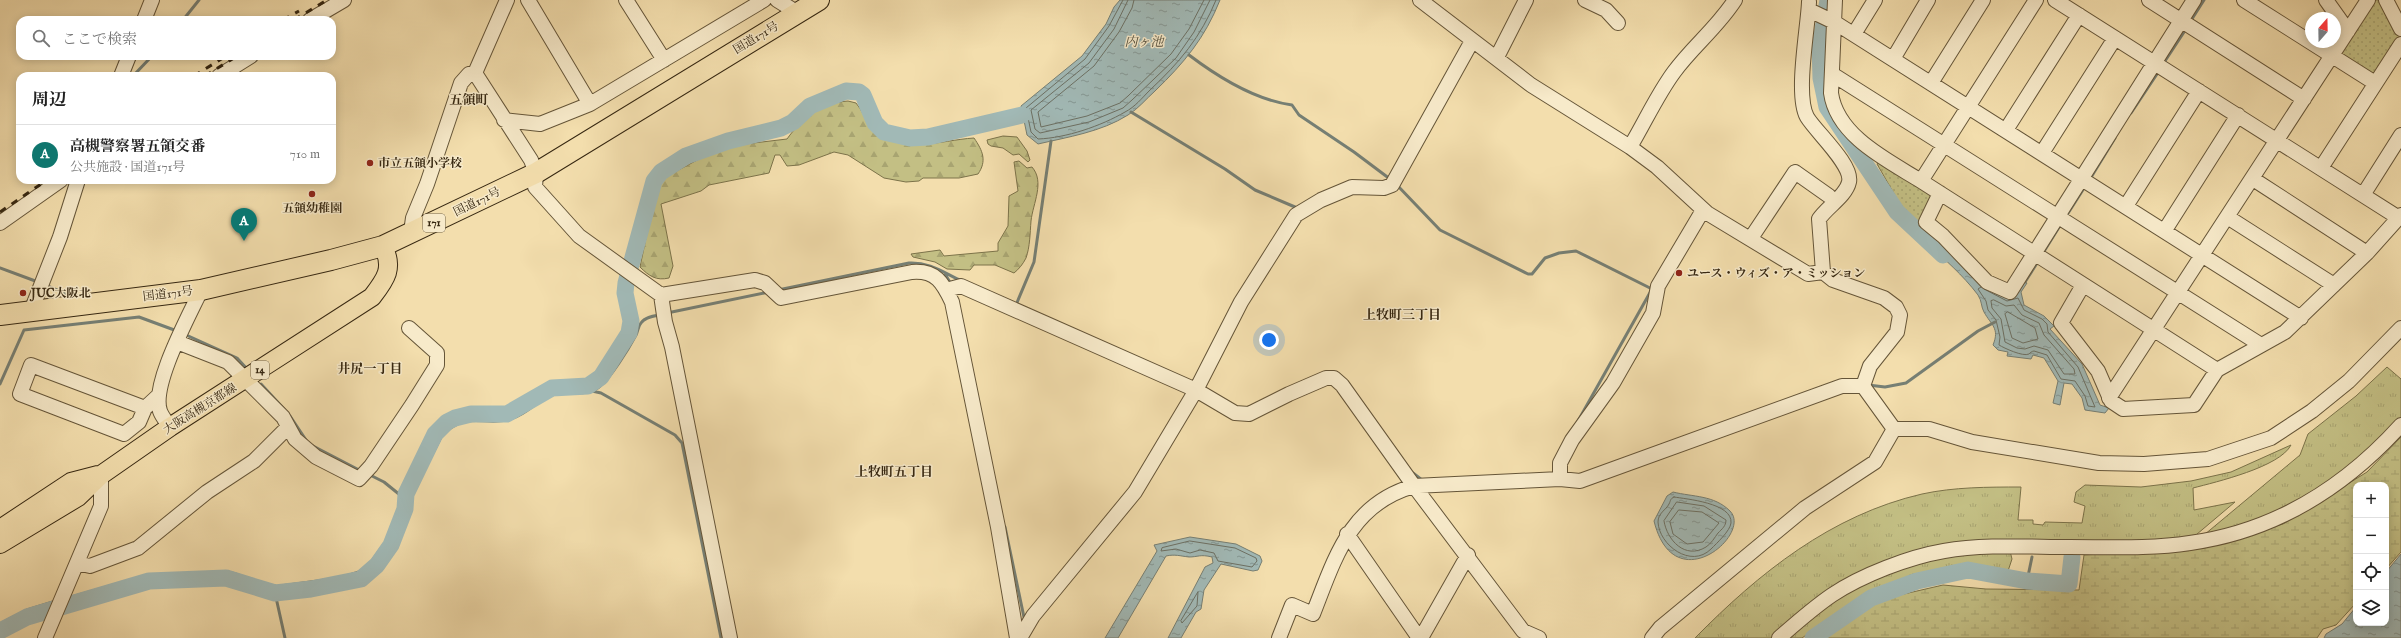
<!DOCTYPE html>
<html lang="ja">
<head>
<meta charset="utf-8">
<style>
  :root { --surface:#fff; --page:#f6f6f6; --text:#222; --muted:#767676; --line:#e0e0e0; --accent:#0f766e }
  body { margin:0; font-family:"IM FELL English","Noto Serif JP",serif; background:var(--page); color:var(--text) }
  .controls { position:absolute; right:12px; bottom:12px; display:grid; overflow:hidden; border-radius:8px; box-shadow:0 2px 10px #0003 }
  .controls button { width:36px; height:36px; display:grid; place-items:center; padding:0; border:0; border-bottom:1px solid var(--line); background:var(--surface); color:var(--text); font:20px sans-serif }
  .compass { position:absolute; left:2305px; top:12px; width:36px; height:36px; border-radius:50%; background:var(--surface); box-shadow:0 2px 10px #0003; rotate:20deg }
  .you { position:absolute; left:1269px; top:340px; width:14px; height:14px; margin:-10px; border:3px solid #fff; border-radius:50%; background:#1a73e8; box-shadow:0 0 0 6px #1a73e833 }
  .badge { display:grid; place-items:center; width:26px; height:26px; border-radius:50%; background:var(--accent); color:#fff; font-size:13px; font-weight:700 }
  .pin { position:absolute; translate:-50% -33px; filter:drop-shadow(0 1px 2px #0008) }
  .pin::after { content:''; position:absolute; top:21px; width:14px; height:12px; background:inherit; clip-path:polygon(0 0,100% 0,50% 100%) }
  .list { margin:0; padding:0; list-style:none }
  h2 { display:flex; justify-content:space-between; align-items:center; height:52px; margin:0; padding:0 16px; font-size:17px }
  h2 small { font-size:13px; font-weight:400; color:var(--muted) }
  .list li { display:grid; grid-template-columns:26px 1fr auto; gap:12px; align-items:center; box-sizing:border-box; height:60px; padding:0 16px; border-top:1px solid var(--line) }
  .list b { display:block; font-size:15px; white-space:nowrap }
  .list p { margin:0; font-size:13px; white-space:nowrap; color:var(--muted) }
  .list em { font-size:13px; font-style:normal; color:var(--muted) }
  .icon { flex:none; width:22px; height:22px; fill:none; stroke:currentColor; stroke-width:2; stroke-linecap:round; stroke-linejoin:round }
  .map { position:relative; flex:none; width:2401px; height:638px; overflow:hidden }
  .search { position:absolute; background:var(--surface); box-shadow:0 2px 10px #0003; left:16px; top:16px; width:320px; height:44px; display:flex; align-items:center; gap:10px; box-sizing:border-box; padding:0 14px; border-radius:12px; color:var(--muted); font-size:15px }
  .panel { position:absolute; background:var(--surface); box-shadow:0 2px 10px #0003; left:16px; top:72px; width:320px; height:112px; border-radius:12px }
  .map>svg:first-child { display:block }
  .grass { fill:url(#grass-tufts); stroke:#7c734a }
  .forest { fill:url(#forest-firs); stroke:#7c734a }
  .wetland { fill:url(#wetland-marsh); stroke:#7c734a }
  .park { fill:url(#park-dots); stroke:#7c734a }
  .water { fill:url(#water-ripples); stroke:#767f74 }
  .lines { fill:none; stroke-linecap:round; stroke-linejoin:round }
  .shore { stroke:#6c7064; stroke-width:1 }
  .stream { stroke:#767f74; stroke-width:3 }
  .river { stroke:#a1b9b6; stroke-width:17 }
  .minor-casing { stroke:#655538; stroke-width:16 }
  .major-casing { stroke:#362711; stroke-width:20 }
  .highway-casing { stroke:#362711; stroke-width:22 }
  .minor { stroke:#f7eaca; stroke-width:14 }
  .major { stroke:#f3dead; stroke-width:18 }
  .highway { stroke:#f3dead; stroke-width:20 }
  .rail { stroke:#362711; stroke-width:3; stroke-dasharray:7 7; stroke-linecap:butt }
  .poi-dot { fill:#8f2418; stroke:#f7eaca; stroke-width:1.5 }
  .labels { text-anchor:middle; dominant-baseline:central; stroke-width:3; stroke-linejoin:round; paint-order:stroke }
  .shield { fill:#f7eaca; stroke:#706248; stroke-width:1 }
  .shield-label { font-size:11px; font-weight:bold; fill:#362711 }
  .street-label { font-size:12px; fill:#362711; stroke:#f7eaca }
  .poi-label { font-size:12px; font-weight:bold; fill:#362711; stroke:#f7eaca; text-anchor:start }
  .water-label { font-size:13px; font-style:italic; fill:#514c3a; stroke:#f7eaca }
  .neighbourhood-label { font-size:13px; font-weight:bold; fill:#362711; stroke:#f7eaca }
</style>
</head>
<body>
<div class="map">
<svg width="2401" height="638" viewBox="0 0 2401 638">
  <defs>
    <pattern id="grass-tufts" width="24" height="20" patternUnits="userSpaceOnUse"><rect width="24" height="20" fill="#c3bf84"/><path d="M3 7l-1-3M5 7V3M7 7l1-3M15 17l-1-3M17 17v-4M19 17l1-3" fill="none" stroke="#a8a471"/></pattern>
    <pattern id="forest-firs" width="22" height="20" patternUnits="userSpaceOnUse"><rect width="22" height="20" fill="#c3bf84"/><path d="M5 1l3.5 6h-7zM16 11l3.5 6h-7z" fill="#a8a471"/></pattern>
    <pattern id="wetland-marsh" width="20" height="14" patternUnits="userSpaceOnUse"><rect width="20" height="14" fill="#c3bf84"/><path d="M1 5h8M5 5V1M11 12h8M15 12V8" fill="none" stroke="#a8a471"/></pattern>
    <pattern id="park-dots" width="8" height="8" patternUnits="userSpaceOnUse"><rect width="8" height="8" fill="#c3bf84"/><path d="M2 2h.1M6 6h.1" fill="none" stroke="#a8a471" stroke-width="1.8" stroke-linecap="round"/></pattern>
    <pattern id="water-ripples" width="26" height="14" patternUnits="userSpaceOnUse"><rect width="26" height="14" fill="#a1b9b6"/><path d="M2 4q2-2 4 0t4 0M15 11q2-2 4 0t4 0" fill="none" stroke="#849693"/></pattern>
  </defs>
  <rect width="100%" height="100%" fill="#f3dead"/>
  <filter id="stains"><feTurbulence type="fractalNoise" baseFrequency=".005" numOctaves="4"/><feColorMatrix values="0 0 0 0 .2 0 0 0 0 .09 0 0 0 0 .02 0 0 0 .5 -.17"/></filter>
  <radialGradient id="worn" r=".72"><stop offset=".6" stop-color="#630" stop-opacity="0"/><stop offset="1" stop-color="#630" stop-opacity=".3"/></radialGradient>
  <!-- grass -->
  <path class="grass" d="M2387,367L2401,379V419C2374,448 2339,479 2305,500C2275,518 2237,526 2204,535L2300,455L2308,434L2356,396Z
    M2291,445C2280,467 2216,482 2193,488L2194,510L2235,502L2190,540L1976,543L1821,597L1772,638H1695C1759,573 1831,515 1922,494C1954,487 1988,487 2021,487L2018,520H2033V524L2043,525L2045,522L2082,523L2085,506L2074,502L2076,492L2085,485L2141,487L2191,481L2231,472Z
    M2010,551L2012,559L2007,574L1971,567L1951,569L1895,584L1852,603L1802,638H1784L1841,594L1929,557Z"/>
  <!-- forest -->
  <path class="forest" d="M848,101L856,103C862,110 865,119 871,126C898,157 940,140 974,138C983,151 987,161 978,174L959,178H923L919,181L906,182L884,178L848,155L834,152L799,165L787,166L780,155H775L769,173L709,185L701,191L661,204L673,266L669,278C656,281 649,276 640,267L656,190L660,180L701,158L737,145L787,139C802,118 821,103 848,101Z
    M1003,136L1017,137L1027,151L1030,160L1028,162L1019,154L1013,155L1003,148L991,146L988,144L987,140Z
    M1019,161L1027,168L1032,167C1045,182 1033,203 1031,221C1030,233 1030,247 1026,258C1023,264 1019,269 1014,273L995,265H974L970,270L947,269L935,262L913,257L911,254L940,250L944,256L998,251V243L1008,226L1009,196L1018,191L1014,162Z"/>
  <!-- wetland -->
  <path class="wetland" d="M2401,437V552L2386,569V485H2356V603L2336,625L2323,629L2317,638H1824L1878,600L1943,585L1986,589L2079,590L2084,555L2203,548L2283,524L2367,472Z"/>
  <!-- park -->
  <path class="park" d="M2373,0H2379L2401,35L2375,79L2338,55Z
    M1880,160L1933,193L1920,225L1904,211L1877,164Z"/>
  <!-- water -->
  <path class="water" d="M1120,0H1220C1205,38 1184,63 1155,91C1146,99 1138,109 1128,115C1101,132 1068,137 1038,144L1027,135L1021,106L1082,56L1106,24L1114,7Z
    M1930,233L2009,297L2023,281L2027,283L2021,292L2024,305L2044,316L2054,326L2050,329L2082,364L2100,405L2109,408L2105,413L2085,410L2082,398L2072,384L2064,383L2060,405L2053,403L2058,381L2044,358L2033,355L2031,359L2007,356L2008,352L1998,350L1993,345C2000,328 1991,325 1984,312C1981,307 1982,301 1978,295C1963,275 1944,259 1926,242Z
    M1673,492C1693,497 1714,495 1730,511C1753,534 1674,602 1654,521L1667,496Z
    M1190,537L1236,544L1260,556L1262,561L1258,570L1253,571L1221,564L1204,590L1201,609L1196,612L1181,638H1168L1205,567L1213,563L1212,557C1200,554 1198,557 1189,557C1180,556 1175,554 1166,556L1118,638H1105L1157,551L1154,545Z
    M2401,554V638H2324L2326,634L2342,624L2356,607V623H2386V572Z"/>
  <g class="lines">
    <!-- shore -->
    <path class="shore" d="M1123,0L1109,26L1085,59L1026,108L1031,132L1038,139C1066,138 1101,126 1125,112C1135,107 1142,98 1150,90C1179,63 1201,37 1216,0
      M1128,0L1114,29L1089,63L1031,110L1035,129L1040,133L1089,122L1123,108L1132,100L1176,58L1194,32L1210,0
      M1134,0L1132,8L1119,32L1094,66L1038,112L1041,127L1087,116L1120,103L1128,96L1171,54L1189,29L1204,0
      M1981,287L1978,289L1986,301L1988,310L1996,320L2000,337L1999,345C2004,348 2023,357 2029,354C2030,353 2032,351 2034,351L2047,355L2061,379L2075,381L2085,396L2088,406L2095,407L2078,367L2048,332L2047,324L2042,319L2024,310L2018,298L2007,301L1984,289
      M1994,300L2006,306L2014,305L2022,315L2039,323L2044,335L2074,369L2075,374H2064L2048,350L2034,346L2025,349L2017,348L2005,342L2001,319L1992,308L1991,301Z
      M2008,312L2035,328L2038,339L2023,343L2012,338L2005,314Z
      M1674,497C1686,499 1733,503 1731,523C1730,531 1717,543 1711,549C1691,569 1659,545 1658,522C1658,513 1666,510 1669,504C1671,500 1670,499 1674,497Z
      M1677,502L1704,506L1726,520C1726,526 1722,529 1718,533C1715,537 1711,544 1706,547C1685,560 1667,540 1664,521Z
      M1679,510L1702,512L1719,523L1703,542L1687,544L1673,534L1670,522Z
      M1190,541L1235,548L1256,558L1257,561L1252,567L1218,561L1214,553L1200,550L1190,553L1176,549L1161,551L1162,548Z
      M1198,592L1197,606L1182,623L1181,621Z"/>
    <!-- stream -->
    <path class="stream" d="M183,20L199,0
      M2190,22L2204,0
      M1189,55C1218,77 1255,100 1292,105L1299,115L1354,152L1390,179
      M2163,64L2186,29
      M133,76L152,56
      M1131,112L1225,169L1255,190L1295,207
      M2131,113L2159,71
      M2090,179L2115,138
      M1396,184L1440,230L1528,274H1532L1545,258L1559,253L1576,251L1652,289L1578,421
      M2065,218L2086,185
      M2043,253L2061,224
      M0,268L38,282
      M945,274L951,284
      M2025,282L2039,260
      M45,285L64,293L66,300
      M778,290L909,263C930,262 944,273 962,281
      M1016,305L1034,262L1051,141
      M667,313L769,292
      M184,334L237,358L248,370
      M0,384L24,330L139,317L177,331
      M261,384L284,409
      M1868,385L1885,387L1906,383L1978,331L1995,322
      M592,391L601,393L675,435L682,443L721,638
      M290,416L306,440
      M313,446L361,471
      M1413,473L1422,480
      M368,474L384,482L405,499
      M414,490L442,435C469,409 484,428 513,418C529,413 539,398 555,394C570,390 586,397 599,387C611,378 629,348 636,335C638,331 638,326 641,323C645,317 653,316 659,315
      M1005,527L1025,622
      M2027,581L2032,557
      M275,593L285,638
      M68,598L149,575L228,572C244,575 258,586 273,587L340,578L362,571L369,565L389,537L399,509
      M0,624L27,610L56,601"/>
    <!-- river -->
    <path class="river" d="M1828,0L1820,47L1821,78L1827,107L1897,212L1943,255
      M0,631L27,617L149,581L226,578L275,593L311,589L361,579L377,565L391,545L405,509L406,494L435,434L447,422L455,418L471,414H507L552,388L588,386L601,377L629,333L631,321L625,293L626,283L654,181L661,172L686,156L728,141L781,128L793,122L810,106L846,91L859,92L863,95L875,123L884,132L910,138L928,137L1022,115
      M1813,638L1871,598L1917,581L1968,570L2027,581L2069,584L2072,557"/>
    <defs>
      <path id="minor" d="M528,0L590,104L764,0
        M626,0L664,60
        M777,0L798,13
        M1420,0L1531,85L1630,147L1657,167L1707,213L1808,274L1823,272
        M1585,0L1606,10L1618,23
        M1835,0L1831,93C1837,136 1887,160 1921,181L2217,370L2194,405L2123,409L2111,401L2098,371L2061,323L2083,285
        M2055,0L2399,218
        M2149,0L2304,99
        M2244,0L2375,83
        M2326,0L2348,31
        M2386,0L2401,29
        M1809,2C1808,28 1795,95 1807,117C1816,132 1853,165 1849,182C1846,196 1827,207 1819,219L1823,272L1833,280L1884,298L1896,307L1900,315L1897,332L1870,366L1863,386
        M1809,10L1834,22L2301,318
        M144,20L152,0
        M310,20L344,0
        M1854,34L1875,0
        M1497,57L1526,0
        M1893,59L1928,0
        M475,73L531,160L536,173L535,187L579,236L661,295L755,280L765,283L781,298L912,272C936,270 943,283 952,302L998,527L1017,638
        M475,73L507,0
        M1832,74L2261,345
        M121,76L129,56
        M219,76L251,56
        M1931,83L1983,0
        M504,120L540,124L590,104
        M2006,130L2079,15
        M1630,147C1645,122 1657,95 1674,72C1693,46 1717,28 1735,0
        M2042,153L2115,38
        M2321,168L2401,44
        M2253,179L2367,253
        M1921,181L2036,0
        M1940,193L1926,222L1943,236L1987,282L2010,292L2194,0
        M2363,195L2401,135
        M2126,206L2199,91
        M2229,218L2334,285
        M0,223L61,180
        M2165,230L2238,115
        M415,232L412,225L413,218L427,184L461,83L469,74L475,73
        M1751,238L1795,172L1829,196
        M946,290L961,286L1196,390L1235,413L1249,414L1289,394L1326,378H1334L1342,385L1414,486L1523,631L1539,638
        M661,295L665,322L672,347L730,638
        M31,311L60,237L78,180
        M177,342L228,362L283,417L295,439L316,457L359,479L371,466L412,405L437,365V353L409,328
        M2217,370L2285,332L2367,253L2401,215
        M1863,386L1894,429
        M2109,398L2368,0
        M145,408L31,365L20,394L124,434L139,422L145,408L159,395
        M170,427C167,422 162,417 160,411C151,385 189,316 201,290
        M1894,429H1929L1972,442L2099,463L2144,464L2208,459L2271,438L2312,411L2349,381L2401,328
        M1560,479V463L1572,440L1613,383L1653,313L1658,286L1703,210
        M1347,534L1419,638
        M77,563L90,566L138,548L207,492L254,461L288,427
        M45,638L101,506V475
        M1020,638L1033,616L1135,492L1196,390L1241,302L1296,215L1321,200L1352,187L1384,188L1392,185L1472,41
        M1279,638L1292,605L1313,614C1335,558 1350,504 1414,486L1560,479L1580,481L1842,386H1863
        M1421,638L1468,555
        M1652,638L1660,628L1805,508L1875,462L1894,429
        M1779,638C1796,623 1813,608 1832,595C1862,575 1909,557 1944,551C1985,544 2029,547 2070,547C2110,547 2151,549 2190,543C2276,531 2344,488 2401,425"/>
      <path id="major" d="M0,529L71,482L98,475
        M0,544L78,497L101,475L170,427L372,297C386,279 394,268 383,246"/>
      <path id="highway" d="M0,315L201,290L331,260L383,246L536,173L819,0"/>
    </defs>
    <!-- minor casing -->
    <use href="#minor" class="minor-casing"/>
    <!-- major casing -->
    <use href="#major" class="major-casing"/>
    <!-- highway casing -->
    <use href="#highway" class="highway-casing"/>
    <!-- minor -->
    <use href="#minor" class="minor"/>
    <!-- major -->
    <use href="#major" class="major"/>
    <!-- highway -->
    <use href="#highway" class="highway"/>
    <!-- rail -->
    <path class="rail" d="M283,20L299,11
      M294,20L327,0
      M194,76L226,56
      M205,76L237,56
      M0,212L47,180"/>
  </g>
  <!-- markers -->
  <g class="poi-dot">
    <circle cx="370" cy="163" r="4"/>
    <circle cx="312" cy="194" r="4"/>
    <circle cx="1679" cy="273" r="4"/>
    <circle cx="23" cy="293" r="4"/>
  </g>
  <g class="labels">
    <!-- shield labels -->
    <g class="shield">
      <rect x="423" y="214" width="22" height="18" rx="3"/>
      <rect x="251" y="361" width="18" height="18" rx="3"/>
    </g>
    <g class="shield-label">
      <text x="434" y="223">171</text>
      <text x="260" y="370">14</text>
    </g>
    <!-- street labels -->
    <g class="street-label">
      <text transform="translate(756 38) rotate(-31)">国道171号</text>
      <text transform="translate(477 202) rotate(-26)">国道171号</text>
      <text transform="translate(168 294) rotate(-7)">国道171号</text>
      <text transform="translate(200 409) rotate(-32)">大阪高槻京都線</text>
    </g>
    <!-- poi labels -->
    <g class="poi-label">
      <text x="378" y="163">市立五領小学校</text>
      <text x="312" y="208" text-anchor="middle">五領幼稚園</text>
      <text x="1687" y="273">ユース・ウィズ・ア・ミッション</text>
      <text x="31" y="293">JUC大阪北</text>
    </g>
    <!-- water labels -->
    <g class="water-label">
      <text x="1144" y="42">内ヶ池</text>
    </g>
    <!-- neighbourhood labels -->
    <g class="neighbourhood-label">
      <text x="469" y="100">五領町</text>
      <text x="1402" y="315">上牧町三丁目</text>
      <text x="370" y="369">井尻一丁目</text>
      <text x="894" y="472">上牧町五丁目</text>
    </g>
  </g>
  <rect width="100%" height="100%" filter="url(#stains)"/>
  <rect width="100%" height="100%" fill="url(#worn)"/>
</svg>
<div class="controls">
<button>+</button>
<button>−</button>
<button><svg class="icon" aria-label="locate" viewBox="0 0 24 24"><circle cx="12" cy="12" r="6"/><path d="M12 2v4M12 18v4M2 12h4M18 12h4"/></svg></button>
<button><svg class="icon" aria-label="layers" viewBox="0 0 24 24"><path d="M12 4l9 5-9 5-9-5zM3 14l9 5 9-5"/></svg></button>
</div>
<svg class="compass" viewBox="-18 -18 36 36"><path d="M0-13l5 13h-10z" fill="#e53935"/><path d="M0 13l5-13h-10z" fill="#767676"/></svg>
<div class="you"></div>
<div class="pin badge" style="left:244px;top:241px">A</div>
<div class="search"><svg class="icon" aria-label="search" viewBox="0 0 24 24"><circle cx="10" cy="10" r="6"/><path d="M15 15l6 6"/></svg>ここで検索</div>
<section class="panel">
<h2>周辺<small></small></h2>
<ul class="list">
<li><span class="badge">A</span><div><b>高槻警察署五領交番</b><p>公共施設 · 国道171号</p></div><em>710 m</em></li>
</ul>
</section>
</div>
</body>
</html>
